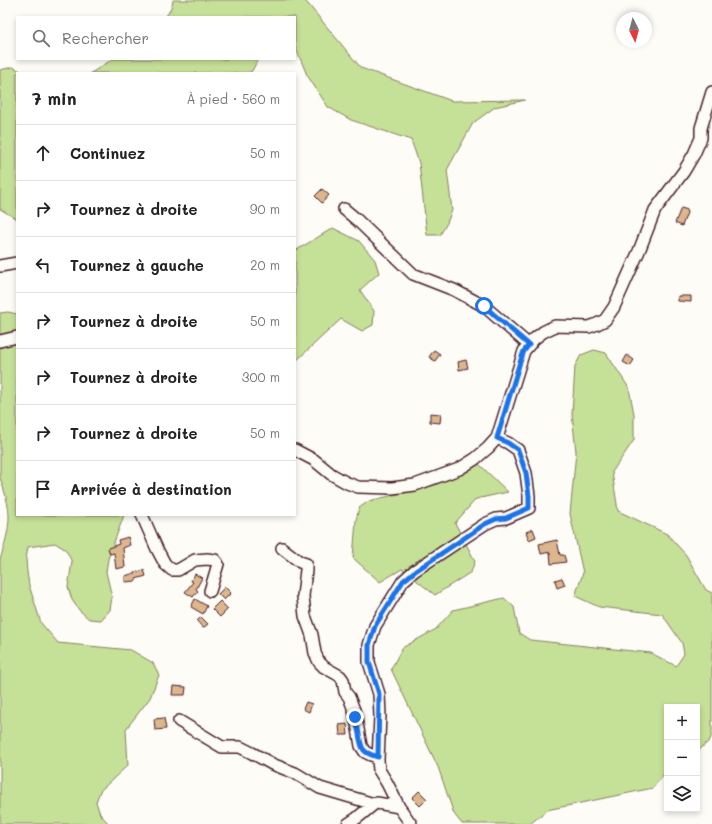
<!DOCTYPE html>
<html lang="fr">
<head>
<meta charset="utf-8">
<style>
  :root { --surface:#fff; --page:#f6f6f6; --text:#222; --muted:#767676; --line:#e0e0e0 }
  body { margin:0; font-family:Mali,sans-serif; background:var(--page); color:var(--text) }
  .controls { position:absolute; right:12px; bottom:12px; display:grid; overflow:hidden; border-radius:0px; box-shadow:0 2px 6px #0003 }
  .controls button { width:36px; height:36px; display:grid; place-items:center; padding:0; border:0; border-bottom:1px solid var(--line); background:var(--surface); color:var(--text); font:20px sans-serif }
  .compass { position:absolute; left:616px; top:12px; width:36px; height:36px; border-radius:50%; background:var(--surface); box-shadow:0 2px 6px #0003; rotate:174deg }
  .stop { position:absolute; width:12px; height:12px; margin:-9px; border:3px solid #1a73e8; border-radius:50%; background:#fff }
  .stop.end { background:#1a73e8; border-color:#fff; box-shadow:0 1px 4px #0008 }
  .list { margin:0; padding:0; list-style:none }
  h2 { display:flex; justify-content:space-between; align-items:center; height:52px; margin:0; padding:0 16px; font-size:17px }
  h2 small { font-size:13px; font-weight:400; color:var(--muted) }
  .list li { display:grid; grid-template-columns:26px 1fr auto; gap:12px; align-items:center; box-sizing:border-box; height:56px; padding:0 16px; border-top:1px solid var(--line) }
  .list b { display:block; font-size:15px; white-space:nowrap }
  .list em { font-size:13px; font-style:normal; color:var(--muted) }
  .icon { flex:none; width:22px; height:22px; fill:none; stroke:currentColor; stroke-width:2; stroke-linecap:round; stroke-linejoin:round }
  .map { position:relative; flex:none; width:712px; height:824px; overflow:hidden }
  .search { position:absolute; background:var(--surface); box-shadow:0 2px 6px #0003; left:16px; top:16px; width:280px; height:44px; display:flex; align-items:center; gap:10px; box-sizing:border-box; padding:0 14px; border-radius:0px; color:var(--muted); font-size:15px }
  .panel { position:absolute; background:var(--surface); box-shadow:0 2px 6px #0003; left:16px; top:72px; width:280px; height:444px; border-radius:0px }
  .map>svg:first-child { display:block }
  .green { fill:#c5e097; stroke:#888061 }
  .building { fill:#dcb68d; stroke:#4a1f2b }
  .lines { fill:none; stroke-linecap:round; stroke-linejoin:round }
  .minor-casing { stroke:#4a1f2b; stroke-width:14 }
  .minor { stroke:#fdfcf7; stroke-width:11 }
  .route { stroke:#1a73e8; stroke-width:5 }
</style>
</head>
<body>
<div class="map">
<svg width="712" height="824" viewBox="0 0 712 824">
  <rect width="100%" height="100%" fill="#fdfcf7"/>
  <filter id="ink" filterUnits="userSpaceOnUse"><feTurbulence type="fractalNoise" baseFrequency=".025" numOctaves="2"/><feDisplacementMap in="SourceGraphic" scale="8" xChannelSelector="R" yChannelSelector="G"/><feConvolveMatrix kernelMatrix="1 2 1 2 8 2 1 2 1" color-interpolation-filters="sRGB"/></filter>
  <g filter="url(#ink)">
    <!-- green -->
    <path class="green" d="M173,0H304L308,4L361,68L452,101L525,100L495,107L473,123L447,170L452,210L447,223L440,235H427L419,163L411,140L351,120L328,107L307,75L295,46V17H165C169,13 173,5 173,0Z
      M113,59H258L252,71L248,73H91Z
      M13,67L24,73H17V219L0,209V70Z
      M333,228L359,241L375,260L379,273L360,290L374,311L373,325L362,331L341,319L295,362V251Z
      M8,312L17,314V515H124L108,559L106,572L112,597L110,610L101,620L89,619L79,610L72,600L68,587L72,562L66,550L55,543L28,547L26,559L27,572L29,585L41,623L58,643L131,650L153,663L159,675L150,698L126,729L128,765L100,791L96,802L100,814L109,824H0V560C4,546 9,531 9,517C9,505 4,489 0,478V313Z
      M594,350L606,353L629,388L634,414V440L612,472L618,511L667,534L686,555L706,590L712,593V734L710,740L697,752V707H667V770L653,788L547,810L530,824H462L454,814L438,767L391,669L402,648L436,629L453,610L504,598L514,607L519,633L530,640L651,653L676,666L684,654L682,643L662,614L599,607L575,596L583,573L570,514L576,452L572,414L575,366L581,355Z
      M479,464L508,492L476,499L455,523L475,561L471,572L435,595L402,569L380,582L353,558L356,520L359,508L369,501L435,485Z"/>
    <!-- building -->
    <path class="building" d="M322,189L329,195L322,203L315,196Z
      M681,208L688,210L682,226L675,223Z
      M678,296H691V302L678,301Z
      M434,350L440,354L435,361L429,357Z
      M627,355L634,360L630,366L623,362Z
      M466,360L468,368L459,370L458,362Z
      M430,413L441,414L440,423L430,422Z
      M533,529L536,537L529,540L526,532Z
      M128,537L130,545L123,548L125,567L116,569L114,553L110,554L108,548L119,544L118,540Z
      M557,540L560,555H564L566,562L551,564L550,552L541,554L539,544Z
      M144,570L146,576L136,579V581L125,582V576Z
      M195,574L202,578L196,589L198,591L193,597L185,592L193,582L191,581Z
      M562,578L565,585L557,588L555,580Z
      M225,587L231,593L224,600L218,594Z
      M195,599L207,606L203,614L191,607Z
      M220,601L228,609L220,617L212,609Z
      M201,617L208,624L203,628L197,621Z
      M173,686L186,687L185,695H172Z
      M306,702L312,704L309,712L303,709Z
      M164,718L166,729L155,730L154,719Z
      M347,724L348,735H340L339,725Z
      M419,791L427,799L420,806L412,798Z"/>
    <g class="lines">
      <defs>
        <path id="minor" d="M344,209L356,219L413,274L454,290L484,306L529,345
          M0,266L17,263
          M0,341L17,337
          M295,450L314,460L331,474L347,483L358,487L392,488L415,485L459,469L475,459L488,448L497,438L524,351L534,339L543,332L555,326L589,327L597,324L605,320L614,307L639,251L655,210L684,171L694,154L701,138V128L712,92
          M142,515L157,549L165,564L172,570H178L195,560L207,559L215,560L218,564L210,591
          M282,548L300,562L306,564V570L303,596L305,616L312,635L315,653L319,662L324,667L340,676L343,680L345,692L349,697L354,710L358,729L361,746L365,752L371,755L378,757
          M179,721L222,747H240L252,753L272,764L295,773L320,788L374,804
          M348,824L357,818L374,804L377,803L399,807
          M411,824L399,807L387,783L379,770L378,760L380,716L379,694L369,662V645L375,626L403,581L414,571L485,524L496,519L506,518L529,508V496L526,473L518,450L508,443L497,438"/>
      </defs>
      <!-- minor casing -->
      <use href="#minor" class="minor-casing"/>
      <!-- minor -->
      <use href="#minor" class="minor"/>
    </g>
  </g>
  <g class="lines" filter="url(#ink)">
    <!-- route -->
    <path class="route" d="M355,717C356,721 357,725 358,729C362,747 359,752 378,757L379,694L369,662V645L375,626L403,581L414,572L485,524L496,519L506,518L529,508V496L526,473L518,450L508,443L497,438L519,365L524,351L529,345L484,306"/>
  </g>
</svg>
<div class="controls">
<button>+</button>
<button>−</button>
<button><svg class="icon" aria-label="layers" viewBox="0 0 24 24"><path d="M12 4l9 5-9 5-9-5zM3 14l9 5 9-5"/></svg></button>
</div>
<svg class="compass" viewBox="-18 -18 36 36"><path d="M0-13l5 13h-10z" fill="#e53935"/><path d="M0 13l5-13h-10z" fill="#767676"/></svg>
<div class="stop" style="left:484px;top:306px"></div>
<div class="stop end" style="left:355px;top:717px"></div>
<div class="search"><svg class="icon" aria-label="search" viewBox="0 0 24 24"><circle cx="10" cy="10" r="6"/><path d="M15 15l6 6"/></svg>Rechercher</div>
<section class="panel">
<h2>7 min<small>À pied · 560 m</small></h2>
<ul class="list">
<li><svg class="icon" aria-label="ahead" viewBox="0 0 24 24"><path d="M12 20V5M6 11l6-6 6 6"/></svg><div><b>Continuez</b></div><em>50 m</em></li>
<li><svg class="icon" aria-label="right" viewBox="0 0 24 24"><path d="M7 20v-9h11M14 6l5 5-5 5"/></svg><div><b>Tournez à droite</b></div><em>90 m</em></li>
<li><svg class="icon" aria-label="left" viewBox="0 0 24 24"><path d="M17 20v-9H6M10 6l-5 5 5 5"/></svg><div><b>Tournez à gauche</b></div><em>20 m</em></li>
<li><svg class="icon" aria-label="right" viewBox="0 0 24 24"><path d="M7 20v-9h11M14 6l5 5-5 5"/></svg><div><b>Tournez à droite</b></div><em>50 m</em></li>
<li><svg class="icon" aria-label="right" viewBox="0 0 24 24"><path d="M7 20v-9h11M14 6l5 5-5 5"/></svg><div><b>Tournez à droite</b></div><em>300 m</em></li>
<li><svg class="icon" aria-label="right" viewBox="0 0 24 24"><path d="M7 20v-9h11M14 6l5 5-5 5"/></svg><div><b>Tournez à droite</b></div><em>50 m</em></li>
<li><svg class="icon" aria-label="arrive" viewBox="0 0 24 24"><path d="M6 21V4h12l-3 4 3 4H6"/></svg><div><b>Arrivée à destination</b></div></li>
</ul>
</section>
</div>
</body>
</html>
